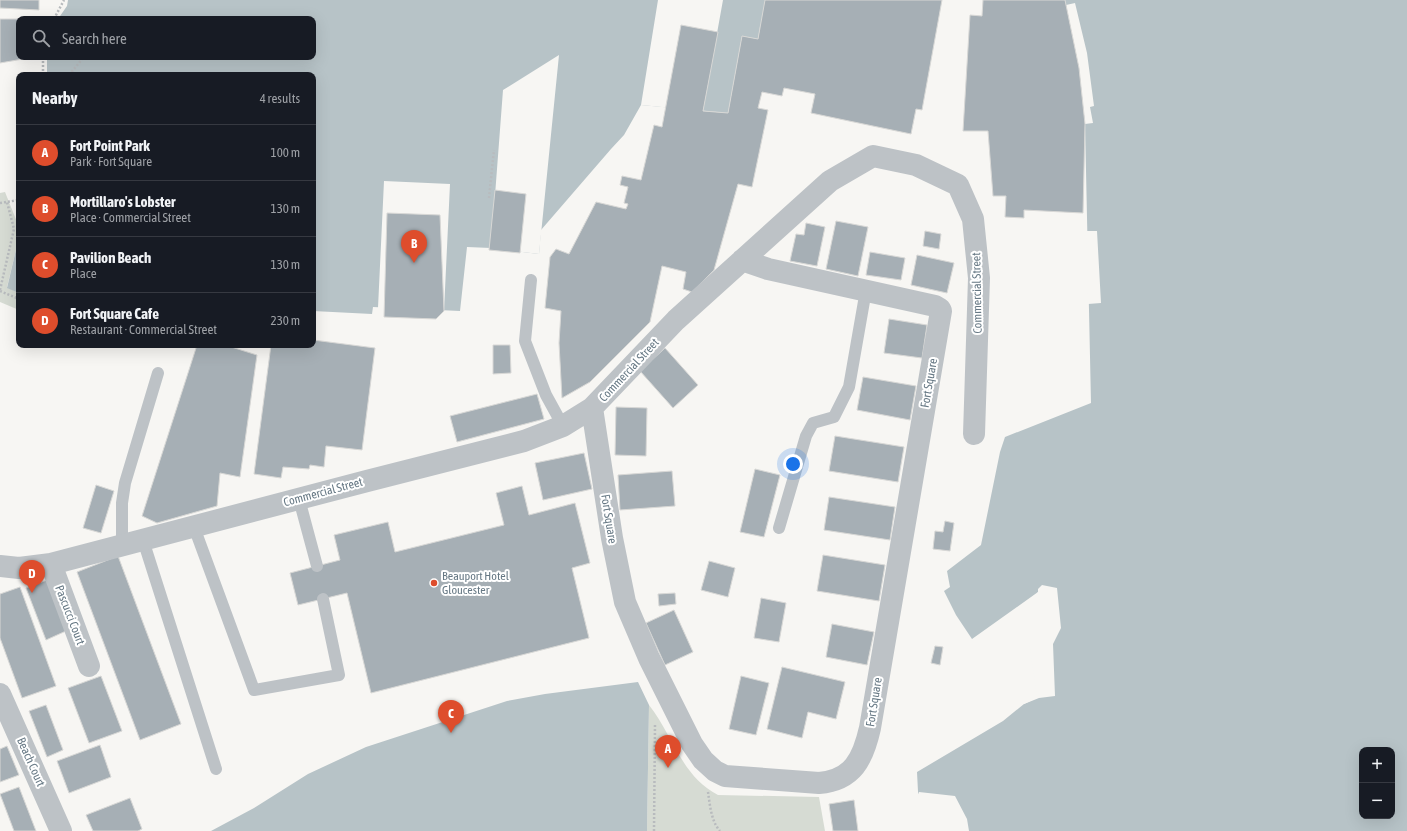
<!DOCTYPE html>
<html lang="en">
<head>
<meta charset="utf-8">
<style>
  :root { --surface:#171b24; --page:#242831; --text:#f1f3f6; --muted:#9ea1a6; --line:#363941; --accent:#de4d2c }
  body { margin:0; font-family:"Asap Condensed",sans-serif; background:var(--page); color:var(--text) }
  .controls { position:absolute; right:12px; bottom:12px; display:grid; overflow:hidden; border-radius:8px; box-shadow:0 4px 16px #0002 }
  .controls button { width:36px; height:36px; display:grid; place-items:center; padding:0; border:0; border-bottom:1px solid var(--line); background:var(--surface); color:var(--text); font:20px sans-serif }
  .you { position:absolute; left:793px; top:464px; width:14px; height:14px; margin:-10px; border:3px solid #fff; border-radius:50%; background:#1a73e8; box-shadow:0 0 0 6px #1a73e833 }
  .badge { display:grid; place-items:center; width:26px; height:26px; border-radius:50%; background:var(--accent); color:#fff; font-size:13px; font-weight:700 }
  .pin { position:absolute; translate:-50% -33px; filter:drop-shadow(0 1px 2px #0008) }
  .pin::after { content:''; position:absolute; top:21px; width:14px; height:12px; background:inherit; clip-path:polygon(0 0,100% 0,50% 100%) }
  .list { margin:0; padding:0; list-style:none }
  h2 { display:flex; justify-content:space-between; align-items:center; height:52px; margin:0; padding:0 16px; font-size:17px }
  h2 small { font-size:13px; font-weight:400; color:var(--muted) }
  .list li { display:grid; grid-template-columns:26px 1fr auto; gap:12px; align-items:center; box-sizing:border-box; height:56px; padding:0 16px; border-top:1px solid var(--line) }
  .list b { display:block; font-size:15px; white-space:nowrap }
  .list p { margin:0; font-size:13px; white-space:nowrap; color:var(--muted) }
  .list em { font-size:13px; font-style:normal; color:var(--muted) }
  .icon { flex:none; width:22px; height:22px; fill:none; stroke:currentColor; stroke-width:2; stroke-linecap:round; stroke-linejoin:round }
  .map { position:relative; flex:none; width:1407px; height:831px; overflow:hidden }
  .search { position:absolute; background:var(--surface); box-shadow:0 4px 16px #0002; left:16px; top:16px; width:300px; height:44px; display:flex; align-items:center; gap:10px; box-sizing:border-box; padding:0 14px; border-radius:8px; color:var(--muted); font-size:15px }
  .panel { position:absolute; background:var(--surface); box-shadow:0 4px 16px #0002; left:16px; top:72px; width:300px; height:276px; border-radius:8px }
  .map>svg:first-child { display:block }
  .green { fill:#d6dbd3 }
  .water { fill:#b7c3c7; fill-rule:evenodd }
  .pier { fill:#f7f6f3 }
  .building { fill:#a6afb5; stroke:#d8d8d6 }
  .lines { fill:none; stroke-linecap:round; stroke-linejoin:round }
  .path { stroke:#b8bbbe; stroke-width:2.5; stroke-dasharray:2 2; stroke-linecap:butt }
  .lane { stroke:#bdc2c6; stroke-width:12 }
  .street { stroke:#bdc2c6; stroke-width:22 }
  .poi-dot { fill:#de4d2c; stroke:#fff; stroke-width:1.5 }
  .labels { text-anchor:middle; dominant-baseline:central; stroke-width:4; stroke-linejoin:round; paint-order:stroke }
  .street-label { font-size:12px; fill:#667884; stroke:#fff }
  .poi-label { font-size:12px; fill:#667884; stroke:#fff; text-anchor:start }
</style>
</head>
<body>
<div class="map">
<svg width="1407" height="831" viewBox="0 0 1407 831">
  <rect width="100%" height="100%" fill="#f7f6f3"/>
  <!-- green -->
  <path class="green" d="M5,192L19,227V237L7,287L19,293V310L0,302V193Z
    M649,705C673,735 681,776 718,795L819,797L825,831H647Z"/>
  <!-- water -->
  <path class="water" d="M68,0H828L760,27L758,39L742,36L728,113L641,105L624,135L611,149L541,230L539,254L491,248L467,247L460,311L373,307L372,314L313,311V75H47V57H313V19H58L67,6Z
    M1065,0H1407V831H920L917,772L1003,721L1024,704L1039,697L1049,621L1048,598L1038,592L972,639L956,615L944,591L950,587L947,571L981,545L1000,452L1005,437L1091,403L1085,124L1079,68ZM1362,750H1392V816H1362Z
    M19,237V293L7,288Z
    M638,682L649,705L647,831H211L254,808L308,774L366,747L507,701L545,694Z"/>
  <!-- pier -->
  <path class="pier" d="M658,0H723L703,111L641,105Z
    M1075,3L1087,53L1094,106L1090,107L1093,123L1085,124L1079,68L1066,5Z
    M559,55L539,254L491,248L503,90Z
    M384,181L450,184L444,311L378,308Z
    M1086,231H1097L1101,303L1088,304Z
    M1042,585L1057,588L1061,628L1053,644L1055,696L1039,698L1024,704L1023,702L1037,696L1029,642L1033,628L1047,620L1046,599L1038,594L1035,597L1038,592V589Z
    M919,792L955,796L967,819L969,831H918L915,813L916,799Z"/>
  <!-- building -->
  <path class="building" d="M0,0H39V10L0,8Z
    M765,0H942L922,110L916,109L911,134L811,113L815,94L784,88L782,96L762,92L758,108L768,110L752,187L738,184L714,270L692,292L683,289L686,272L662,266L650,322L590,382L562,398L559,343L561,311L545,308L550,257L556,249L569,254L596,202L626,209L628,204L624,203L628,187L620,185L622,176L641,180L654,125L662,127L681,25L718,32L703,111L728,113L742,36L758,39Z
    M983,0H1065L1079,68L1085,124L1083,213L1024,210V218L1005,217L1006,196H993L988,131H963L970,15L982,16Z
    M0,19H19V57H23V59L0,63Z
    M495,190L526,194L520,253L489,250Z
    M387,213L440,215L444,311L436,319L384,317Z
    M836,221L868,227L858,276L826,269Z
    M806,223L825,227L817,266L790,261L796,234L804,235Z
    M925,231L941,234L939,249L923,246Z
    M870,252L905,258L901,280L866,275Z
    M917,255L954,263L947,293L911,285Z
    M889,319L927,325L922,358L884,353Z
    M313,340L375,348L362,450L326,446L324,467L310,465L309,469L283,467L281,478L254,474L271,345H313Z
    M197,345H225L257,355L240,477L220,473L217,506L157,523L142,516Z
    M493,345H510L511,373L493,374Z
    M665,348L698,385L673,408L640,371Z
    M863,377L916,386L910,420L857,410Z
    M537,394L544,419L457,442L450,416Z
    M616,407L647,408L646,456L615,455Z
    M835,436L904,447L898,482L829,471Z
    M584,453L592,489L543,500L535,463Z
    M755,469L780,475L764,537L740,532Z
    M672,471L675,506L620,510L618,475Z
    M96,485L114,491L101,533L83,528Z
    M522,486L529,515L575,503L590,563L572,568L589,638L371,693L347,593L298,605L290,573L340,560L334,535L388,522L395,552L504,525L496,493Z
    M829,497L895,507L890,540L824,530Z
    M945,521L954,523L950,551L933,549L935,531L943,532Z
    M823,555L885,565L879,601L817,591Z
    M118,556L181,724L140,740L77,572Z
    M709,561L735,568L728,597L701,590Z
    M47,580L66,631L46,640L26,588Z
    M20,587L56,686L22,698L0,638V594Z
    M675,593L676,604L659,606L658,594Z
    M761,598L786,603L779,642L754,638Z
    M674,610L693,652L665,665L646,623Z
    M832,624L874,632L867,665L826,657Z
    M935,646L943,647L940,665L931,663Z
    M782,667L845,682L836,719L808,712L802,738L767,729Z
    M101,676L122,731L89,743L68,688Z
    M741,676L769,683L756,735L729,729Z
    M46,705L63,750L47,757L29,711Z
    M100,745L111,777L69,793L57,761Z
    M7,746L19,775L0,782V749Z
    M19,787L36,831H14L0,794Z
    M130,798L142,829L138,831H93L86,815Z
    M854,800L858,831H833L829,804Z"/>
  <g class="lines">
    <!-- path -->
    <path class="path" d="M54,19L64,0
      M43,75V57
      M69,75L84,57
      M489,198L494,150
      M0,203L19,200
      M0,290L14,229L7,202
      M0,291L19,299
      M708,792C710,805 711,821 720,831
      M654,831L655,724"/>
    <!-- lane -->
    <path class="lane" d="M531,280L525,341L546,395L563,426
      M299,499L317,566
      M194,527L254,690L339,675L323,599
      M779,528L806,436L813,423L834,417L849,387L866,290
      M143,540L216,769
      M122,545V503L125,483L158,373"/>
    <!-- street -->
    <path class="street" d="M592,408L612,538L625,602L649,658L692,744L703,760L715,771L725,776L819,783C853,780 863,759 870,728L941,311L940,309L935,306L768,269L742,260
      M51,564L89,666
      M0,566L19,568L51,564L367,481L524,441L563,426L592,408L676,320L830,181L873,156L916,165L958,185L973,219L979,278L974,434
      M0,694L61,831"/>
  </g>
  <!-- markers -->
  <circle class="poi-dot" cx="434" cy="583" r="4"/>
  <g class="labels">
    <!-- street labels -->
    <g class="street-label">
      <text transform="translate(977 293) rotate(-91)">Commercial Street</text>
      <text transform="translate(629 370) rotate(-47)">Commercial Street</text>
      <text transform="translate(929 383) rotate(-80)">Fort Square</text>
      <text transform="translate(323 492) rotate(-15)">Commercial Street</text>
      <text transform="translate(609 519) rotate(81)">Fort Square</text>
      <text transform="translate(70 615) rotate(69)">Pascucci Court</text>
      <text transform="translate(874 702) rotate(-81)">Fort Square</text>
      <text transform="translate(31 762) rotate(66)">Beach Court</text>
    </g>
    <!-- poi labels -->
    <g class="poi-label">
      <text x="442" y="576">Beauport Hotel<tspan x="442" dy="14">Gloucester</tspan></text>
    </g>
  </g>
</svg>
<div class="controls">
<button>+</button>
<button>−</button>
</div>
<div class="you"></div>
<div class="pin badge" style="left:668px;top:768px">A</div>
<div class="pin badge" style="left:414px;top:263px">B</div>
<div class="pin badge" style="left:451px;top:733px">C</div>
<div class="pin badge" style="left:32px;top:593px">D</div>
<div class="search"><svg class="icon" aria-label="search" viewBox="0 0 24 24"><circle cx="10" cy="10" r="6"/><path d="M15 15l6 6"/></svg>Search here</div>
<section class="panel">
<h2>Nearby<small>4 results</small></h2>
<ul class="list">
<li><span class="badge">A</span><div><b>Fort Point Park</b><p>Park · Fort Square</p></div><em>100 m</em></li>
<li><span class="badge">B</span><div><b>Mortillaro's Lobster</b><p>Place · Commercial Street</p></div><em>130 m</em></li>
<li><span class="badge">C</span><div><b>Pavilion Beach</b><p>Place</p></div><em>130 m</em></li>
<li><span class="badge">D</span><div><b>Fort Square Cafe</b><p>Restaurant · Commercial Street</p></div><em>230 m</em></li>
</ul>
</section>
</div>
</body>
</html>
